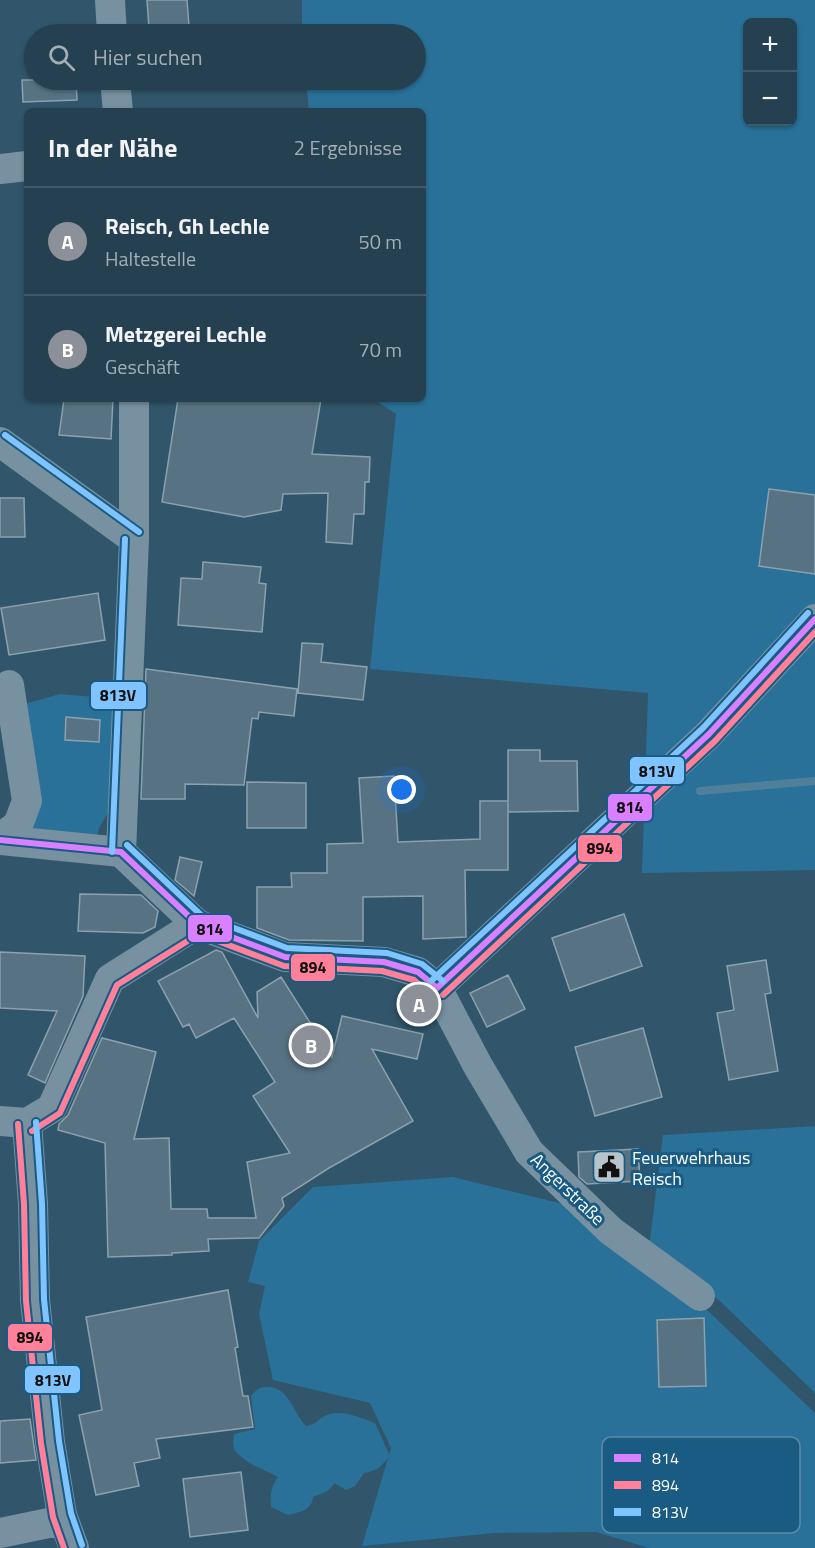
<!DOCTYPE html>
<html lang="de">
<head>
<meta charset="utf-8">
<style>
  :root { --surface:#254050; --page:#314b5a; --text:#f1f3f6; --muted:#a3afb7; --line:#425967; --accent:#8c9099 }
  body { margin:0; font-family:"Titillium Web",sans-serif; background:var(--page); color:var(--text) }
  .controls { position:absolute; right:18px; top:18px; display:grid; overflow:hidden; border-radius:9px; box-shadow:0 2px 4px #0004 }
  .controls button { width:54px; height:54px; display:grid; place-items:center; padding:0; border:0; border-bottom:2px solid var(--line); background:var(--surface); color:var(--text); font:30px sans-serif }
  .you { position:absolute; left:402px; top:790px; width:21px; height:21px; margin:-15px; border:4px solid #fff; border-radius:50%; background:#1a73e8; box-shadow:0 0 0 9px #1a73e833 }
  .badge { display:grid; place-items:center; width:39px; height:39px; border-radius:50%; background:var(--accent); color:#fff; font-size:20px; font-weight:700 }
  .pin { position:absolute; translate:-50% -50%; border:3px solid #fff; box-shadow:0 2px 6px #0006 }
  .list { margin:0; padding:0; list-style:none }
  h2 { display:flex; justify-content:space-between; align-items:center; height:78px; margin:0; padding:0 24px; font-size:26px }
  h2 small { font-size:20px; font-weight:400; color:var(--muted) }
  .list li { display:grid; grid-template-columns:39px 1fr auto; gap:18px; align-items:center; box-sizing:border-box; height:108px; padding:0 24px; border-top:2px solid var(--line) }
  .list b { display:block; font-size:22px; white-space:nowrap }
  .list p { margin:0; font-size:20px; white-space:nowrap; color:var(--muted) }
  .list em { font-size:20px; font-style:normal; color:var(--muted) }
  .icon { flex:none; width:33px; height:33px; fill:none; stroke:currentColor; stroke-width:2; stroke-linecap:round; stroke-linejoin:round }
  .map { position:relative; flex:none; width:815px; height:1548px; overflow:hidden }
  .search { position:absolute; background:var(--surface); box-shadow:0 2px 4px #0004; left:24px; top:24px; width:402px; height:66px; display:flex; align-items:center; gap:15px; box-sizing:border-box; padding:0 21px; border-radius:33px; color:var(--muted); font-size:22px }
  .panel { position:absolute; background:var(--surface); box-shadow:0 2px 4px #0004; left:24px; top:108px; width:402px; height:294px; border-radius:9px }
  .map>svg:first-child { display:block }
  .green { fill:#297198; fill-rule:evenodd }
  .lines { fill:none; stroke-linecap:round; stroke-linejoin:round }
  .stream { stroke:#507f9a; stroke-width:8 }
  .building { fill:#577383; stroke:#8ba1ae; stroke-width:1.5 }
  .minor { stroke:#7791a0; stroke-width:30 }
  .bus-1-casing { stroke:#195b82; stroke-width:10 }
  .bus-2-casing { stroke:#195b82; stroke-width:10 }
  .bus-3-casing { stroke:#195b82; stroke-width:10 }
  .bus-1 { stroke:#d880ff; stroke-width:6 }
  .bus-2 { stroke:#ff8098; stroke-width:6 }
  .bus-3 { stroke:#80c4ff; stroke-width:6 }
  .labels { text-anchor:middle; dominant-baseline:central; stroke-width:6; stroke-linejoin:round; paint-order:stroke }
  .poi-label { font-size:18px; fill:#fff; stroke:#195b82; text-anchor:start }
  .street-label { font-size:18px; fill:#fff; stroke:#195b82 }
  .key { fill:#195b82; stroke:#5e8ca8; stroke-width:1.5 }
  .key-label { font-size:16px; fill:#fff }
  .line-badge { stroke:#195b82; stroke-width:2 }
  .pale-badge-label { font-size:16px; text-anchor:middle; font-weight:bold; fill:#111 }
</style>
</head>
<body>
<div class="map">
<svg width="815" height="1548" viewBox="0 0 815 1548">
  <rect width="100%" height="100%" fill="#31556a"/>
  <!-- green -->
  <path class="green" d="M302,0H815V870L642,873L648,693L370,669L396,414L373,399H423V111H309L306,80H416V34H302ZM748,22H792V122H748Z
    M60,694L117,699L113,805L100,826L95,842L26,834L13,789L3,710Z
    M815,1126V1393L721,1302L649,1248L663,1135Z
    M453,1177L592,1211L706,1309L815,1413V1548H649L596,1532L494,1533L362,1546L388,1458C381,1467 376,1471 364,1473L355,1486L346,1490L334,1483C331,1491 321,1494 313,1497C312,1511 299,1512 288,1515L271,1507C270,1494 271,1487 278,1477C264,1470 247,1464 236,1452C232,1447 233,1440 234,1434L255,1429L251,1396C255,1390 260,1387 267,1387C289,1386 293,1413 306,1426C319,1424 318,1418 327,1415C344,1409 360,1418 375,1423L389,1454L391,1448L370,1403L273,1380L259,1314L265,1286L248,1282L259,1241L313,1187Z"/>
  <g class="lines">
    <!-- stream -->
    <path class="stream" d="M700,791L815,781"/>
  </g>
  <!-- building -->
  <path class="building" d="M147,0H187L189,26L149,29Z
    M22,80H76L77,100L23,102Z
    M64,399H113L111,439L59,435Z
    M178,399H321L312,454L370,457L369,482H365L364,514H354L352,544L326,542L328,493L283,494L281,510L244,517L162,502Z
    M769,489L815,495V574L759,566Z
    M0,498H24L25,537H0Z
    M203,562L261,567L259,583L266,584L262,632L178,625L181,578L202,579Z
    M98,593L105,640L9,655L1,608Z
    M302,643L323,644L321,662L367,667L363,700L298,693Z
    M146,669L297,689L294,716L259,712L258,719L252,718L244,785L185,784V799H141Z
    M66,717L100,720L99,742L65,740Z
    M508,750H540V761H577L578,811L508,812Z
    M394,776L398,842L480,839V801H508V870H465L466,937L423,939V896L363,897V941L289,940L257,928V887H292L291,873H327V844L363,843L359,778Z
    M247,782L306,783V828H247Z
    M180,857L202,862L194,896L175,880Z
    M80,894L141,895L158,911L155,927L143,933L78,931Z
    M624,914L642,966L570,991L552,938Z
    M216,950L222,952L258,1018L257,992L281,977L332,1057L342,1016L423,1034L417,1059L372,1049L413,1121L329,1168L282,1198L284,1206L259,1238L208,1239L209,1251L172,1253V1255L108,1257L105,1143L58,1130L59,1124L68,1115L102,1038L156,1052L134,1139L169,1138L171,1209H207L208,1218H256L247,1162L290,1153L253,1096L275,1082L234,1018L196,1038L189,1024L183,1027L158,981Z
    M0,952L85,956L83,996L45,1083L28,1075L57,1011L0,1008Z
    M766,960L771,993L765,994L778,1071L729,1080L717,1013L734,1010L727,966Z
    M508,975L525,1009L487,1027L470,993Z
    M643,1028L662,1097L595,1116L575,1047Z
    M638,1149L640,1181L587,1184L579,1177L578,1152Z
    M228,1290L238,1347L235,1348L243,1396H248L253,1427L156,1439L160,1458L134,1463L139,1486L96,1495L79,1415L102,1410L86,1317Z
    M704,1318L706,1386L659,1387L657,1320Z
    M30,1419L36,1460L0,1463V1421Z
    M241,1472L248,1530L190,1537L183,1479Z"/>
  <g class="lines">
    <!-- minor -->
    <path class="minor" d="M110,0L112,34
      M115,80L118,111
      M0,169L27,166
      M0,442L134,539
      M0,838L18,825L27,801L9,685
      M0,840L121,852L197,924L285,957L384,962L418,972L437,988L478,1066L529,1152L611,1231L700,1296
      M121,852L134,539V399
      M437,988L709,734L815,619
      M0,1121L27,1123
      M27,1123L33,1204L35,1300L50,1442L62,1515L74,1548
      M27,1123L52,1108L110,979L197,924
      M0,1533L63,1520"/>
    <defs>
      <path id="bus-1" d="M0,840L121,852L197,924L285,957L384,962L418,972L437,988
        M437,988L709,734L815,619"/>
      <path id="bus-2" d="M194,932L284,966L382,971L414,980L431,995
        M443,995L715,741L815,632
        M18,1124L24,1204L26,1301L41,1443L53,1517L64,1548
        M32,1131L60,1113L117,985L202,932"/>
      <path id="bus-3" d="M5,435L139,532
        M127,845L202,916L287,948L387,953L422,964L443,981
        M112,852L125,539
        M431,981L703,728L808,613
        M36,1122L42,1204L44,1299L59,1441L71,1513L82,1545"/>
    </defs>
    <!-- bus-1 casing -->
    <use href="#bus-1" class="bus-1-casing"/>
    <!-- bus-2 casing -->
    <use href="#bus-2" class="bus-2-casing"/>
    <!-- bus-3 casing -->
    <use href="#bus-3" class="bus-3-casing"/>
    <!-- bus-1 -->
    <use href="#bus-1" class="bus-1"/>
    <!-- bus-2 -->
    <use href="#bus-2" class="bus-2"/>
    <!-- bus-3 -->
    <use href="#bus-3" class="bus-3"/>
  </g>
  <!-- icons -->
  <defs>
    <symbol id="civic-square" viewBox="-11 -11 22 22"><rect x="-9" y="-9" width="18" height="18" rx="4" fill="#b7c4cb" stroke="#195b82"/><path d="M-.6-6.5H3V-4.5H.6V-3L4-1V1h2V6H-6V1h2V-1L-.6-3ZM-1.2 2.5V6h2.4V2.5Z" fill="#111"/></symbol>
  </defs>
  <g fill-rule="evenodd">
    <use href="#civic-square" x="590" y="1148" width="38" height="38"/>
  </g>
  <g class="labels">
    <!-- poi labels -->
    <g class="poi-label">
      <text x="632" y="1157">Feuerwehrhaus<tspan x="632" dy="21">Reisch</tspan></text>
    </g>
    <!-- street labels -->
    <g class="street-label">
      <text transform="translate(568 1189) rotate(44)">Angerstraße</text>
    </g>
  </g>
  <!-- legend -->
  <rect x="602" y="1437" width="198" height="96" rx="9" class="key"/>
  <rect x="614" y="1454" width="27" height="8" fill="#d880ff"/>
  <rect x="614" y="1481" width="27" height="8" fill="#ff8098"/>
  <rect x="614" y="1508" width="27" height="8" fill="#80c4ff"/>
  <g class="key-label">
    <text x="652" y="1464">814</text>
    <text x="652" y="1491">894</text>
    <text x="652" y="1518">813V</text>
  </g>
  <g class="line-badge">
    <rect x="90" y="681" width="57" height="29" rx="6" fill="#80c4ff"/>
    <rect x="629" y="756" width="56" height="29" rx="6" fill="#80c4ff"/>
    <rect x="607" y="793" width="46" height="29" rx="6" fill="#d880ff"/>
    <rect x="577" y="834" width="46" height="29" rx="6" fill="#ff8098"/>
    <rect x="187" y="914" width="46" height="29" rx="6" fill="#d880ff"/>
    <rect x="290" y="953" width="46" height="29" rx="6" fill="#ff8098"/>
    <rect x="7" y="1323" width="46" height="29" rx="6" fill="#ff8098"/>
    <rect x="24" y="1365" width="57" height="29" rx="6" fill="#80c4ff"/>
  </g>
  <g class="pale-badge-label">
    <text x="118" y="701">813V</text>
    <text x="657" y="777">813V</text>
    <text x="630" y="813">814</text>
    <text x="600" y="854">894</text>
    <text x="210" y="935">814</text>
    <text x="313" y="973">894</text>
    <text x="30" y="1343">894</text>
    <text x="53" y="1386">813V</text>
  </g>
</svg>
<div class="controls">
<button>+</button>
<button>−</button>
</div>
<div class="you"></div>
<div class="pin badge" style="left:419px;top:1004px">A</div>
<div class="pin badge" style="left:311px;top:1045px">B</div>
<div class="search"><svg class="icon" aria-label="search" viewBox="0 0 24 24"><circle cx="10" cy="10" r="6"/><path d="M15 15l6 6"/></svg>Hier suchen</div>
<section class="panel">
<h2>In der Nähe<small>2 Ergebnisse</small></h2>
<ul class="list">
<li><span class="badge">A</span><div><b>Reisch, Gh Lechle</b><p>Haltestelle</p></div><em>50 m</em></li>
<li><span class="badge">B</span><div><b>Metzgerei Lechle</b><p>Geschäft</p></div><em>70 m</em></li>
</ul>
</section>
</div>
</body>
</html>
